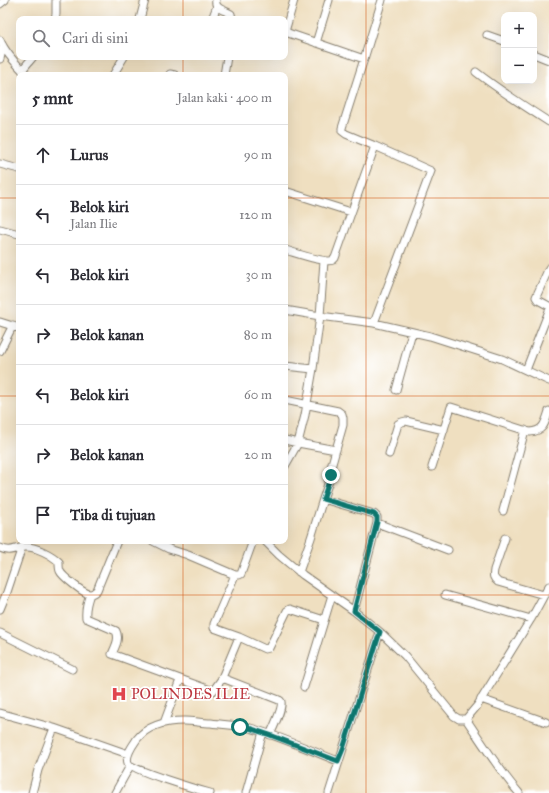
<!DOCTYPE html>
<html lang="id">
<head>
<meta charset="utf-8">
<style>
  :root { --surface:#fff; --page:#f7f7f7; --text:#2b2b33; --muted:#7c7c81; --line:#e1e1e2 }
  body { margin:0; font-family:"IM FELL Great Primer",serif; background:var(--page); color:var(--text) }
  .controls { position:absolute; right:12px; top:12px; display:grid; overflow:hidden; border-radius:8px; box-shadow:0 4px 16px #0002 }
  .controls button { width:36px; height:36px; display:grid; place-items:center; padding:0; border:0; border-bottom:1px solid var(--line); background:var(--surface); color:var(--text); font:20px sans-serif }
  .stop { position:absolute; width:12px; height:12px; margin:-9px; border:3px solid #0f766e; border-radius:50%; background:#fff }
  .stop.end { background:#0f766e; border-color:#fff; box-shadow:0 1px 4px #0008 }
  .list { margin:0; padding:0; list-style:none }
  h2 { display:flex; justify-content:space-between; align-items:center; height:52px; margin:0; padding:0 16px; font-size:17px }
  h2 small { font-size:13px; font-weight:400; color:var(--muted) }
  .list li { display:grid; grid-template-columns:26px 1fr auto; gap:12px; align-items:center; box-sizing:border-box; height:60px; padding:0 16px; border-top:1px solid var(--line) }
  .list b { display:block; font-size:15px; white-space:nowrap }
  .list p { margin:0; font-size:13px; white-space:nowrap; color:var(--muted) }
  .list em { font-size:13px; font-style:normal; color:var(--muted) }
  .icon { flex:none; width:22px; height:22px; fill:none; stroke:currentColor; stroke-width:2; stroke-linecap:round; stroke-linejoin:round }
  .map { position:relative; flex:none; width:549px; height:793px; overflow:hidden }
  .search { position:absolute; background:var(--surface); box-shadow:0 4px 16px #0002; left:16px; top:16px; width:272px; height:44px; display:flex; align-items:center; gap:10px; box-sizing:border-box; padding:0 14px; border-radius:8px; color:var(--muted); font-size:15px }
  .panel { position:absolute; background:var(--surface); box-shadow:0 4px 16px #0002; left:16px; top:72px; width:272px; height:472px; border-radius:8px }
  .map>svg:first-child { display:block }
  .lines { fill:none; stroke-linecap:round; stroke-linejoin:round }
  .street-casing { stroke:#867e6e; stroke-width:9 }
  .street { stroke:#fff; stroke-width:7 }
  .route { stroke:#0f766e; stroke-width:5 }
  .grid { fill:none; stroke:#d4530e; stroke-width:1; stroke-opacity:0.55 }
  .labels { text-anchor:middle; dominant-baseline:central; stroke-width:3.5; stroke-linejoin:round; paint-order:stroke }
  .health-label { font-size:15px; fill:#be3a42; stroke:#fff; text-anchor:start }
</style>
</head>
<body>
<div class="map">
<svg width="549" height="793" viewBox="0 0 549 793">
  <rect width="100%" height="100%" fill="#fff"/>
  <filter id="ink" filterUnits="userSpaceOnUse"><feTurbulence type="fractalNoise" baseFrequency=".025" numOctaves="2"/><feDisplacementMap in="SourceGraphic" scale="8" xChannelSelector="R" yChannelSelector="G"/><feConvolveMatrix kernelMatrix="1 2 1 2 8 2 1 2 1" color-interpolation-filters="sRGB"/></filter>
  <filter id="wash" filterUnits="userSpaceOnUse"><feTurbulence type="fractalNoise" baseFrequency=".012" numOctaves="4" result="noise"/><feDisplacementMap in="SourceGraphic" scale="16" xChannelSelector="R" yChannelSelector="G"/><feGaussianBlur stdDeviation="0.9" result="paint"/><feColorMatrix in="noise" values="0 0 0 0 0 0 0 0 0 0 0 0 0 0 0 0 0 1.4 0 .05"/><feComposite in="paint" operator="in"/></filter>
  <g filter="url(#wash)">
    <rect width="100%" height="100%" fill="#efdfc0"/>
  </g>
  <g filter="url(#ink)">
    <g class="lines">
      <defs>
        <path id="street" d="M216,0C214,9 225,10 231,14L232,19
          M294,0L286,28V32L288,33L364,59
          M0,4L5,0
          M55,19L56,14V0
          M140,19L145,0
          M212,19L217,6
          M487,35L504,41
          M0,40C5,52 18,66 27,75
          M316,43L329,0
          M534,54L549,60
          M0,59L3,46
          M22,70L33,57
          M476,72C499,90 524,106 549,122
          M170,74L175,75
          M113,75L124,57
          M224,75L227,57
          M0,164L19,169
          M285,191L351,212
          M0,229L19,234
          M285,250C293,252 327,264 333,260C333,260 334,259 335,258L375,146
          M549,268L536,297L538,300L549,306
          M285,310L320,316L374,323L430,336L502,359L549,381
          M0,322L19,328
          M374,323L431,171L375,146L346,134L342,131V128L364,59L382,0
          M0,351L13,325
          M285,366L313,369
          M526,370L549,311
          M396,390L412,332
          M285,400L338,411L342,414L343,418V425L330,471
          M285,440L298,443L336,450
          M389,454L398,424L402,422L406,421L444,430
          M285,466L298,443L305,415L313,369L320,316L324,261
          M432,467L451,407L530,432C544,431 545,423 549,411
          M323,499L331,475
          M503,511L525,430
          M377,523L448,550
          M505,538L494,570C493,576 493,578 498,582L544,595
          M153,541L169,549L188,555L235,575H239L241,574L253,541
          M265,541L279,555L303,575L354,611L380,632L405,656L454,716L459,719H466L477,706L531,619L549,586
          M0,548C12,553 14,548 25,547C35,546 52,555 59,562C59,565 59,569 60,571C62,576 84,594 90,594C93,594 95,592 97,590L117,541
          M299,572L311,538L323,499L374,514L377,517V523L354,611
          M235,575L214,624V628L239,637L265,649L269,648L287,611L290,609L324,620
          M90,594C87,602 85,609 86,618L116,631C120,639 115,647 112,654L210,690L213,691L221,680L225,679L279,700C280,700 281,701 281,702C283,708 273,728 270,735
          M445,595L531,619
          M0,609L7,592L22,547
          M0,633L72,669
          M221,680L239,637
          M304,687L332,595
          M481,699L546,722
          M0,713L54,728L128,754
          M466,719C483,744 499,770 519,793
          M164,723L180,680
          M32,793L38,770L54,728
          M115,793L130,766
          M210,793C199,790 131,770 128,763C125,755 133,745 137,739C148,725 167,721 184,721C193,721 202,723 211,723C224,725 237,725 250,728C280,736 309,750 338,761
          M246,793L263,732
          M329,793L380,632"/>
      </defs>
      <!-- street casing -->
      <use href="#street" class="street-casing"/>
      <!-- street -->
      <use href="#street" class="street"/>
    </g>
  </g>
  <g class="lines" filter="url(#ink)">
    <!-- route -->
    <path class="route" d="M240,727L249,728L270,735L338,761L343,749L380,632L354,611L377,522V517L374,514L323,499L331,475"/>
  </g>
  <!-- grid -->
  <path class="grid" d="M183,0V19M366,0V793M183,57V75M0,198H19M285,198H549M0,396H19M285,396H549M183,541V793M0,595H549"/>
  <!-- icons -->
  <defs>
    <symbol id="hospital-bare" viewBox="-9 -9 18 18"><path d="M-5-5h3v3.5h4V-5h3V5h-3V1.5h-4V5h-3Z" fill="#e0444e" stroke="#fff" stroke-width="2.5" paint-order="stroke"/></symbol>
  </defs>
  <g fill-rule="evenodd">
    <use href="#hospital-bare" x="108" y="683" width="22" height="22"/>
  </g>
  <g class="labels">
    <!-- health labels -->
    <g class="health-label">
      <text x="131" y="694">POLINDES ILIE</text>
    </g>
  </g>
</svg>
<div class="controls">
<button>+</button>
<button>−</button>
</div>
<div class="stop" style="left:240px;top:727px"></div>
<div class="stop end" style="left:331px;top:475px"></div>
<div class="search"><svg class="icon" aria-label="search" viewBox="0 0 24 24"><circle cx="10" cy="10" r="6"/><path d="M15 15l6 6"/></svg>Cari di sini</div>
<section class="panel">
<h2>5 mnt<small>Jalan kaki · 400 m</small></h2>
<ul class="list">
<li><svg class="icon" aria-label="ahead" viewBox="0 0 24 24"><path d="M12 20V5M6 11l6-6 6 6"/></svg><div><b>Lurus</b></div><em>90 m</em></li>
<li><svg class="icon" aria-label="left" viewBox="0 0 24 24"><path d="M17 20v-9H6M10 6l-5 5 5 5"/></svg><div><b>Belok kiri</b><p>Jalan Ilie</p></div><em>120 m</em></li>
<li><svg class="icon" aria-label="left" viewBox="0 0 24 24"><path d="M17 20v-9H6M10 6l-5 5 5 5"/></svg><div><b>Belok kiri</b></div><em>30 m</em></li>
<li><svg class="icon" aria-label="right" viewBox="0 0 24 24"><path d="M7 20v-9h11M14 6l5 5-5 5"/></svg><div><b>Belok kanan</b></div><em>80 m</em></li>
<li><svg class="icon" aria-label="left" viewBox="0 0 24 24"><path d="M17 20v-9H6M10 6l-5 5 5 5"/></svg><div><b>Belok kiri</b></div><em>60 m</em></li>
<li><svg class="icon" aria-label="right" viewBox="0 0 24 24"><path d="M7 20v-9h11M14 6l5 5-5 5"/></svg><div><b>Belok kanan</b></div><em>20 m</em></li>
<li><svg class="icon" aria-label="arrive" viewBox="0 0 24 24"><path d="M6 21V4h12l-3 4 3 4H6"/></svg><div><b>Tiba di tujuan</b></div></li>
</ul>
</section>
</div>
</body>
</html>
